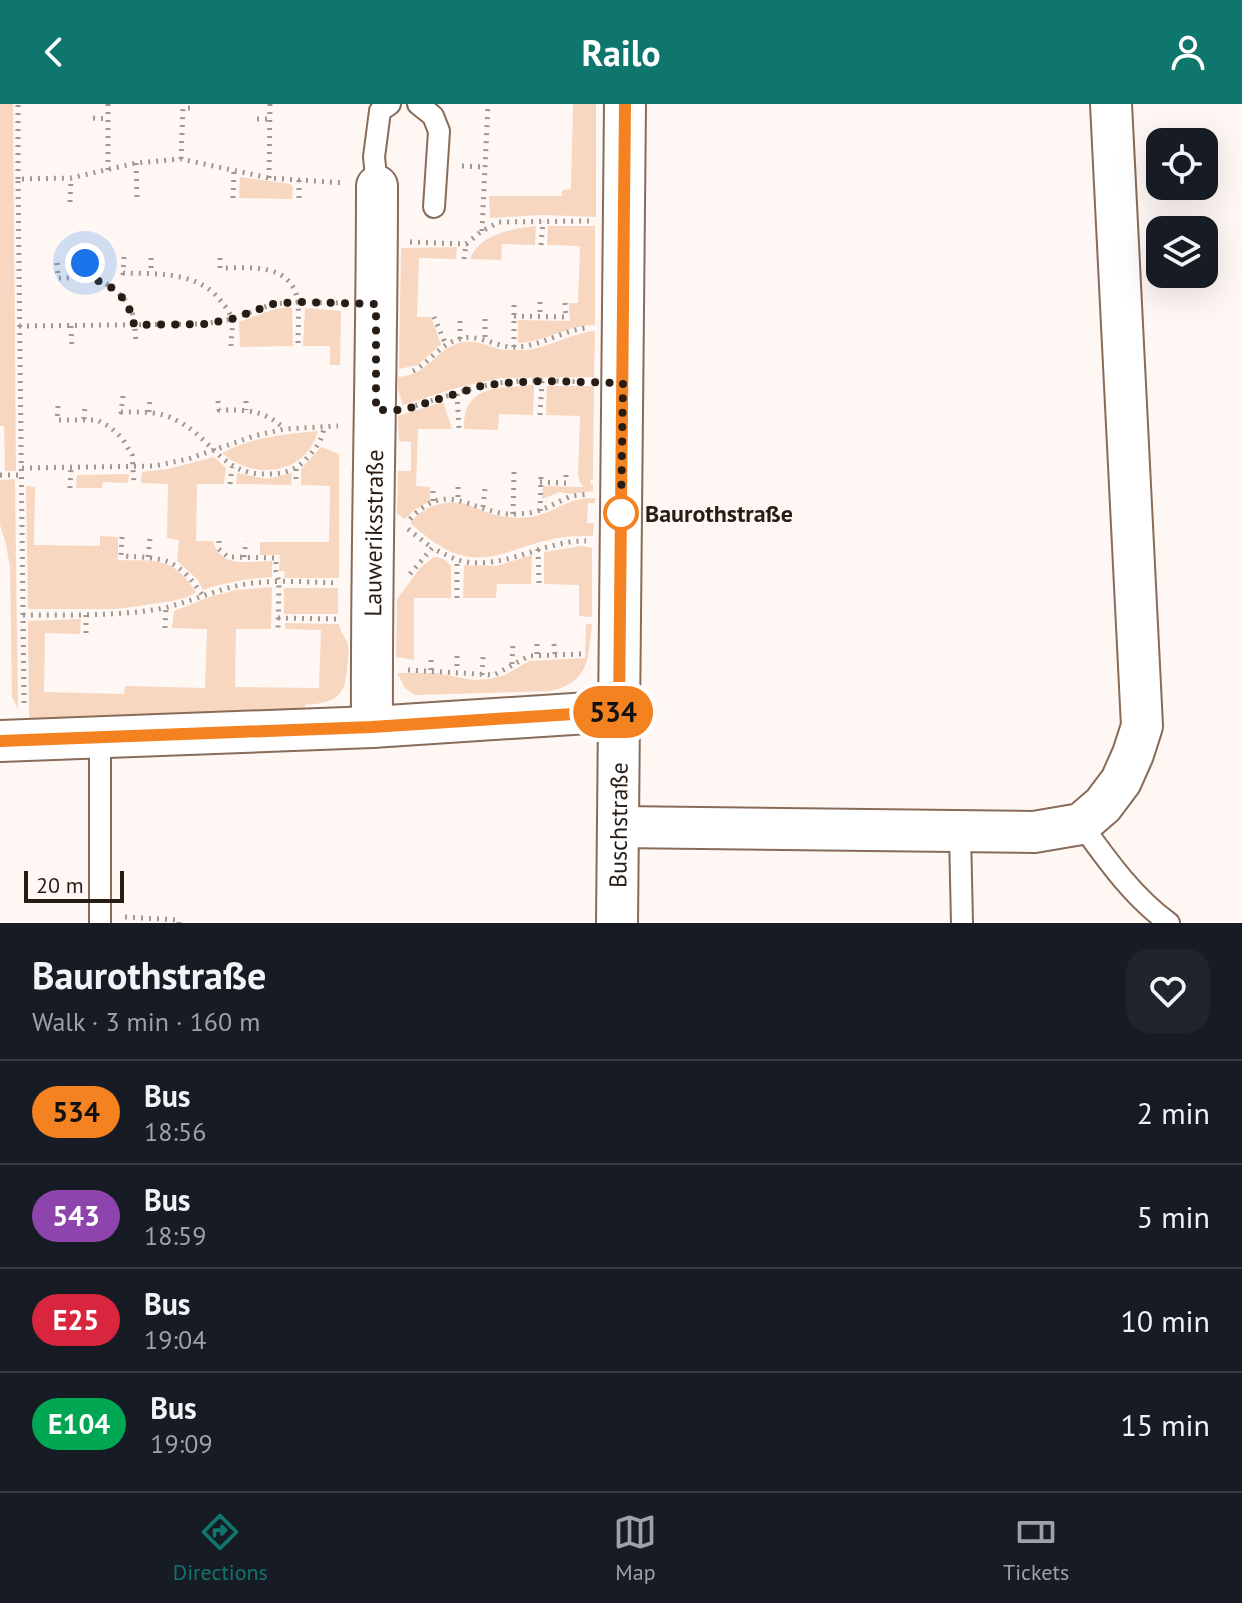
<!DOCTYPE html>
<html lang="en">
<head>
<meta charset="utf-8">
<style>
  :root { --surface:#171b24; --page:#20242c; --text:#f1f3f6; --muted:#9ea1a6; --line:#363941; --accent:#0f766e }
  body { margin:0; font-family:"PT Sans",sans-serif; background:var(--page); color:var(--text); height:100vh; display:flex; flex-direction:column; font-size:30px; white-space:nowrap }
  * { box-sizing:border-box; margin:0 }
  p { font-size:26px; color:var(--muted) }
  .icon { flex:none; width:44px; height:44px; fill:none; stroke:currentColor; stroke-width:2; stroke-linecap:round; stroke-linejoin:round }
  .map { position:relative; height:819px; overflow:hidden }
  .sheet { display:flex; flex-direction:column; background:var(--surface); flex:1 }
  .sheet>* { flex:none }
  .badge { padding:0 16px; border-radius:26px; font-size:28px; line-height:52px }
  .tools { position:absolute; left:1146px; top:24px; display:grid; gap:16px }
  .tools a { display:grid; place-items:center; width:72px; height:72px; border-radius:16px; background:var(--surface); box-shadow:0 8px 32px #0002; font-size:40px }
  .scale { position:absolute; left:24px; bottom:20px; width:100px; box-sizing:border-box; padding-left:8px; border:4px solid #281d15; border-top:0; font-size:22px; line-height:28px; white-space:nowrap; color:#281d15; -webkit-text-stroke:6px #fef7f3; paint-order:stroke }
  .you { position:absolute; width:40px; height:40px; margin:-20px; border:6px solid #fff; border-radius:50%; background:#1a73e8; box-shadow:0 0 0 12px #1a73e833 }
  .map>.badge { position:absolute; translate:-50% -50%; box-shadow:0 0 0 4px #fff }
  .round { display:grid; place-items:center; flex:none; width:84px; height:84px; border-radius:24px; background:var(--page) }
  .head { display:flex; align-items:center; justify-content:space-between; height:136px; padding:0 32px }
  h1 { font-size:38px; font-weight:800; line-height:60px }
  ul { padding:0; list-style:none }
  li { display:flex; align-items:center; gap:24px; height:104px; padding:0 32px; border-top:2px solid var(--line) }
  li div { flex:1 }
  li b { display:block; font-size:30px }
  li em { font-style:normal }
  li .badge { min-width:88px; font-weight:700; text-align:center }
  header { display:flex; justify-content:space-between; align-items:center; height:104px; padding:0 32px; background:var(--accent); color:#fff; font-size:36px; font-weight:800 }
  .tab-bar { display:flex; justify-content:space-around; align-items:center; height:112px; border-top:2px solid var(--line); background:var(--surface); font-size:22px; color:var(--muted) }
  .tab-bar a { display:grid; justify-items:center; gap:4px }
  .tab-bar .selected { color:var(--accent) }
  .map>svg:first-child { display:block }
  .green { fill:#f8d7c1 }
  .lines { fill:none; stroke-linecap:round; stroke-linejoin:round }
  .service-casing { stroke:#886c59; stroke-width:24 }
  .minor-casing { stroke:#886c59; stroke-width:44 }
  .path { stroke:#a09791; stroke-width:5; stroke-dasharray:2 6; stroke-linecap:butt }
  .service { stroke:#fff; stroke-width:20 }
  .minor { stroke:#fff; stroke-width:40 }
  .line-casing { stroke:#fff; stroke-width:18 }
  .line { stroke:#f58220; stroke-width:12 }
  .walk { stroke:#281d15; stroke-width:8; stroke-dasharray:0 14.4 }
  .stop-dot { fill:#fff; stroke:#f58220; stroke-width:4 }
  .labels { text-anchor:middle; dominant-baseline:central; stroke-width:6; stroke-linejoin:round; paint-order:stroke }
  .stop-label { font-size:24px; font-weight:bold; fill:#281d15; stroke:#fef7f3; text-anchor:start }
  .street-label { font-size:24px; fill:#281d15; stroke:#fef7f3 }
</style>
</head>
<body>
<header><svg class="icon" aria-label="back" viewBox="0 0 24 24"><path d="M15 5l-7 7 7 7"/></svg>Railo<svg class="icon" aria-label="person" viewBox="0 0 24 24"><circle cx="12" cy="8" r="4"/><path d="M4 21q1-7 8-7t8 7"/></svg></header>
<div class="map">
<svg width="1242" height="819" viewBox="0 0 1242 819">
  <rect width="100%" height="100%" fill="#fef7f3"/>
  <path class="green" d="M0,0h13l3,367h-11l-1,-45h-4z
    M573,0h23v113l-54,-2 -52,3 -1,-22h73v-6l9,-1z
    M240,73l51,7 2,3 -1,12 -53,-1z
    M536,122l-1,19 -33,-1 -1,16 -31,-1c8,-24 44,-31 66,-33z
    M548,122h47v99c-27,0 -50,17 -77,18v-23l52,1 -1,-18h9l2,-57 -33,-1z
    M457,143l-1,12 -37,-1 -2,59h14l10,27 -23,21 -19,4 2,-121z
    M287,203l5,1 1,38 -53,1 -1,-25 33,-12z
    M305,204l36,3 -1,54h-10v-19h-27z
    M595,227l-1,46 -93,1 -45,10 -53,17 -5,-15v-13c29,-1 35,-25 58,-33 18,-7 31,3 48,6 7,0 13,0 19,0 25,-1 47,-17 72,-19z
    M534,281l-1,30 -34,-1 -1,16 -34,-1c-2,-45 37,-41 70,-44z
    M547,282h47l-1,94h-2l-1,3 3,1v7l-23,3 -10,-2 -18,7 1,-13 41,1 -4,-4 -2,-9 2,-58 -34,-1z
    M443,298l9,27h-34l-2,57 14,1v14l-16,9 -9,9 -8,-5 1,-43h13v-29l-12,-1 -1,-25z
    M318,327c-12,44 -64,50 -96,22 29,-16 64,-19 96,-22z
    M321,343l18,7v124h-55l1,-7h-6l1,-16h-20v-13h69l1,-56 -29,-1v-16z
    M214,353l12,11 -2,16h-27l-1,57h17c8,28 35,20 59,20v16c-24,2 -46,5 -69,13l-6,-11 -20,-18 2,-21 -12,-2 1,-54 -27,-1 1,-11 26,-3z
    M237,369l30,6 25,-6 -1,12 -55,-1z
    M129,370l-1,9 -25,-1 -1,6h-26l1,-13z
    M15,375l3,230 -6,-12 -2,-129 -4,-24 -6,-19v-45z
    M26,382l9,1 -1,58 66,1v-10l18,1v23c38,1 55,-4 78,32l-8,5 -16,4 -55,8h-89z
    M595,394v5h-7l-1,20h7l-1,13c-14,0 -30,0 -44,4 -35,7 -60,27 -98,12 -15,-7 -28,-18 -41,-29 12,-16 34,-24 55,-19 12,3 22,10 35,12 9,2 21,2 31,1 24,-4 36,-20 64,-19z
    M581,442l11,2v69l-13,-1v-31l-35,-1v-32z
    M532,451l-1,29h-34l-1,14h-33l1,-33 32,1z
    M434,453c8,0 12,3 17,9v32h-37v62l-18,-3 1,-58 24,-32z
    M272,483l-1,42h-35l-1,58 84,1 2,-58 -36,-1v-6l54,1c1,8 5,10 8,18 3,7 1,18 0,26 -1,30 -14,35 -42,37v10l-271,7 -5,-5 -1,-96 53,-2 -1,15 -35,-1 -1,59 80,2 1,-8 80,2 2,-59 -35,-1 2,-17 38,-15 24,-6z
    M284,484h54v26h-54z
    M586,520h6c-4,35 -2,58 -42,67l-135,4 -10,-7 -8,-15h38l39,7 15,-1 16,-4 24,-14 56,-3z"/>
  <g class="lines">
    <defs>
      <path id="service" d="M418,0l15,12 6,15 -5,76
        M377,82l-3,-29 6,-46 10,-7
        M100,633v186
        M1081,720c26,36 52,73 88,99
        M960,729l2,90"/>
      <g id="minor">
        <path id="s1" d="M372,623c-1,-180 5,-361 5,-541"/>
        <path d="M0,637l372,-14 247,-16"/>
        <path d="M618,723l416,5 47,-8 22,-19 18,-24 12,-27 9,-28 -31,-622"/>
        <path id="s2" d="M617,819l8,-819"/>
      </g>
    </defs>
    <use href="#service" class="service-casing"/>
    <use href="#minor" class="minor-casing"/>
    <path class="path" d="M108,0v67
      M93,14l15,1
      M257,15h13
      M181,55l2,-51h11
      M136,59l1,34
      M462,62l23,1
      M269,74l1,-74
      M18,75v-75h5
      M299,76v20
      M233,94l1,-28
      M70,98l1,-24
      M482,127l6,-127
      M410,138l56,2 16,-13 17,-9 90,-1
      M541,141l2,-24
      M124,153l-1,16c35,1 78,-2 100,31 4,4 8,11 9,17 1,8 -1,17 -1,25
      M151,154v16
      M220,154v10c29,0 72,-6 78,34 1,14 0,30 0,44
      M464,155l2,-15
      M57,159l1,15c12,0 26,-1 39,2 15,4 31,20 36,35 2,8 2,18 3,26
      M85,174v-15
      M540,198v15
      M514,212l52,1 -1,-14
      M434,213l12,28
      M485,215v21
      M19,222l185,-2 28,-5 41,-15 25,-2 45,1
      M71,222l1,23
      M460,235v-21
      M514,243v-46
      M413,267c16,-8 27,-27 46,-32 19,-6 36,8 55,8 27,0 48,-17 73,-19
      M457,290l2,35
      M123,292l-2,16c19,0 38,-1 55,8 37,18 45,56 93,54 12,0 25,-3 34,-12 10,-10 20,-21 21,-36
      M218,297l1,9c25,0 45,-1 64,18
      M246,297v9
      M58,302l-1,14h40l13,7 12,11 10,17 2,28
      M408,304c30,-9 60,-20 91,-25 29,-4 59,-2 88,-1
      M149,308l1,-16
      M540,311l2,-34
      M84,315l1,-13
      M22,364l132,-2 34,-7 66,-23 30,-7 54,-3
      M296,365v16
      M0,371h22
      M540,378l26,1v-10
      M230,380l2,-17
      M458,383v13
      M70,384l1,-20
      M433,397v-14
      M483,403l2,-19
      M540,407l1,-38
      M513,410l1,-42
      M410,415c32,-34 50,-16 86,-7 10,3 22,2 32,1 15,-2 27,-10 41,-16 6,-2 13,-2 19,-3
      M408,425l24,19
      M122,433l-1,19c44,2 56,1 82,40
      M219,437v8l9,8 48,1v13l3,11 -1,48
      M538,445l1,35
      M148,453l2,-19
      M244,453l2,-16
      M410,470l22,-26c8,4 16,8 23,11 44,15 87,-19 131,-18
      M457,494v-38
      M23,511c40,0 82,1 122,-4 33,-3 62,-19 95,-26 31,-6 66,-3 98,-2
      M86,511v19
      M278,514l60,1
      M165,524l1,-20
      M537,540v11
      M554,540l1,10
      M457,552v16
      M512,560l1,-20
      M408,566l86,5 35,-19 52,-2v-4
      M431,566v-13
      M482,571l1,-18
      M24,599l-6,-524 53,-1 65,-15 45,-4 88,19 75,5
      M125,813l54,3v3"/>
    <use href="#service" class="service"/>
    <use href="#minor" class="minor"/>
  </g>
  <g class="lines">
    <defs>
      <path id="line" d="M0,637l372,-14 247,-16 6,-607"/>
    </defs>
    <use href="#line" class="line-casing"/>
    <use href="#line" class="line"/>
    <path class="walk" d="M85,159v15c26,3 45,21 49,47l70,-1 28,-5 41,-15 25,-2 78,2v106h27l78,-24 22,-3 39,-2 81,2 -2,130"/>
  </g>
  <circle class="stop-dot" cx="621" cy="409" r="16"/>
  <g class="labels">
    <g class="stop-label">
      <text x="645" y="409">Baurothstraße</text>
    </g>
    <g class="street-label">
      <text stroke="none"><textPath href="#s1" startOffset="194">Lauweriksstraße</textPath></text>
      <text stroke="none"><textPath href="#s2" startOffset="98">Buschstraße</textPath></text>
    </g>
  </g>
</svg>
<div class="tools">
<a><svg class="icon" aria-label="locate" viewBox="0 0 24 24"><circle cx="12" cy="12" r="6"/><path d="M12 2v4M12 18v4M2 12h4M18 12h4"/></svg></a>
<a><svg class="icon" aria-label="layers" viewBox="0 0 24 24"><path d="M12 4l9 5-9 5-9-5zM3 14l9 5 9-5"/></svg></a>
</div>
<div class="scale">20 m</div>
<div class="you" style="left:85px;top:159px"></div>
<b class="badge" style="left:613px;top:608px;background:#f58220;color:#111">534</b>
</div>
<section class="sheet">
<div class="head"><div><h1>Baurothstraße</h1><p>Walk · 3 min · 160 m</p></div><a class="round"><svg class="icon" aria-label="heart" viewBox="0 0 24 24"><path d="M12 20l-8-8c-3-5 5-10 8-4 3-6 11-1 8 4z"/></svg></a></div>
<ul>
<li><span class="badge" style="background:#f58220;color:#111">534</span><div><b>Bus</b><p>18:56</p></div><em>2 min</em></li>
<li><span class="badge" style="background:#8e44ad;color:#fff">543</span><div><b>Bus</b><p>18:59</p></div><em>5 min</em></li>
<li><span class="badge" style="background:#d7263d;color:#fff">E25</span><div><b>Bus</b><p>19:04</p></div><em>10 min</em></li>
<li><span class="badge" style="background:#00a651;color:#fff">E104</span><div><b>Bus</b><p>19:09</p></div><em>15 min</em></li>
</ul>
</section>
<nav class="tab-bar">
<a class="selected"><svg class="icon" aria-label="directions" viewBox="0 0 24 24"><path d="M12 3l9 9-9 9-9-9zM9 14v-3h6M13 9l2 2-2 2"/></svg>Directions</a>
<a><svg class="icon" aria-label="map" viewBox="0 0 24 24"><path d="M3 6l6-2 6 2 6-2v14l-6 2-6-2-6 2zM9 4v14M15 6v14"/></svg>Map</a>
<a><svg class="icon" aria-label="tickets" viewBox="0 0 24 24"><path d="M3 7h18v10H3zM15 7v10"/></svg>Tickets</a>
</nav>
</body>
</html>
